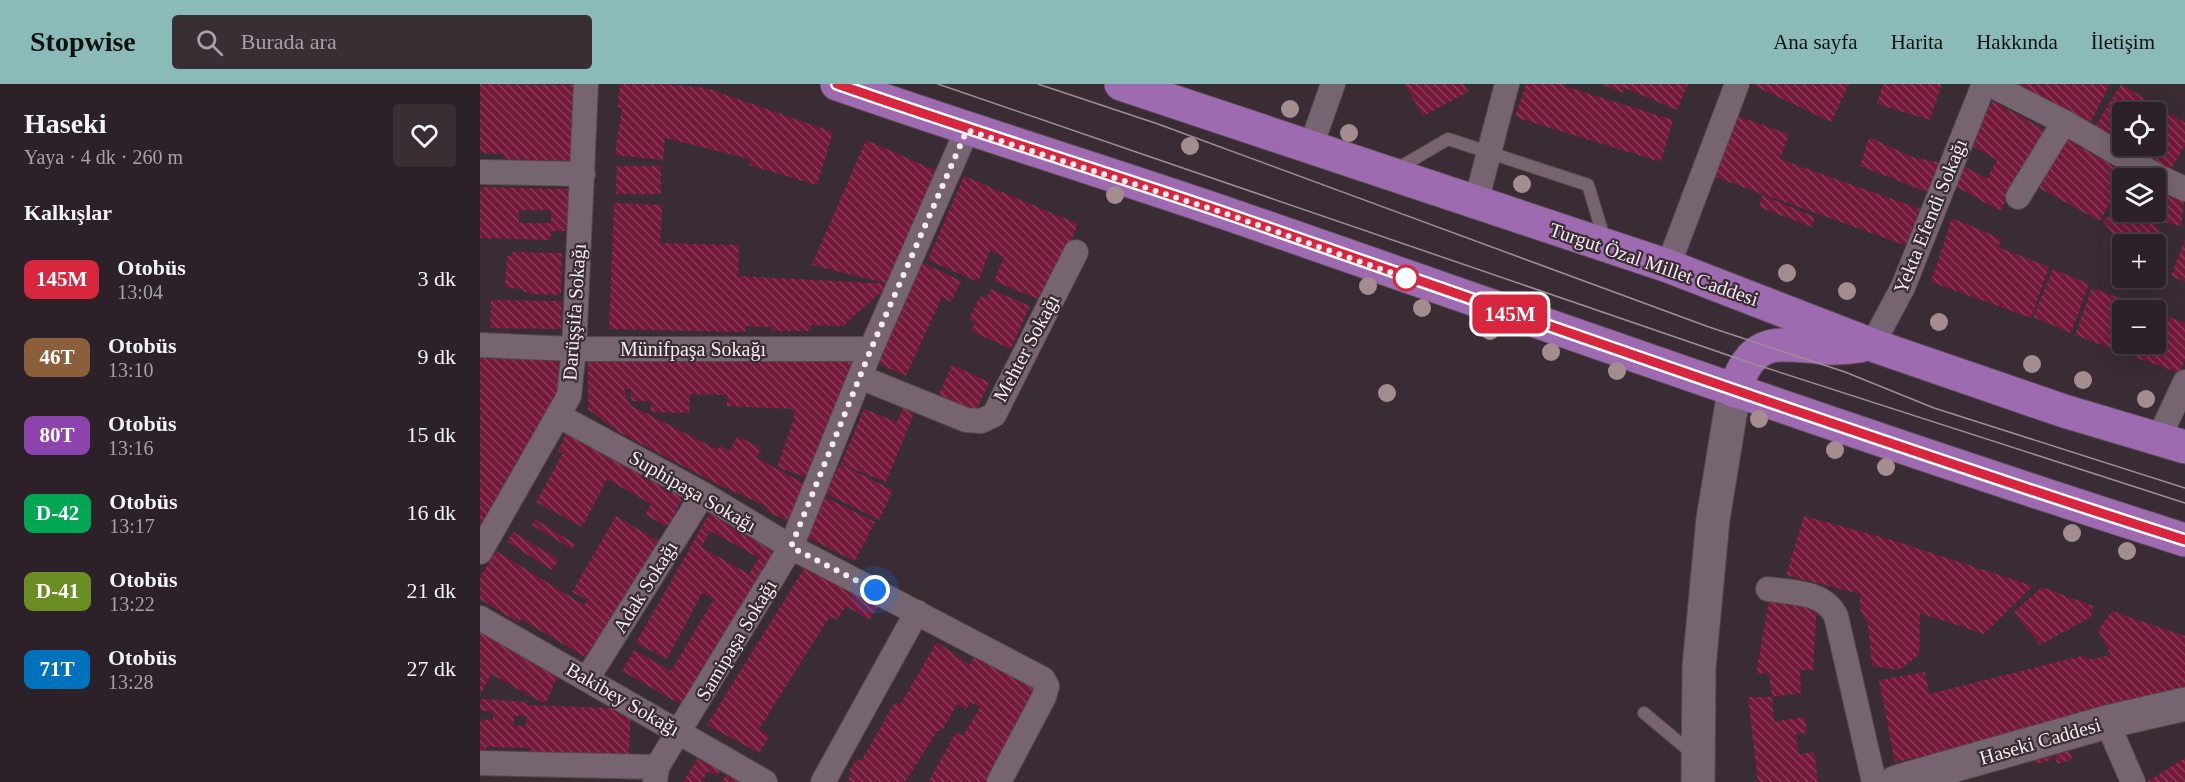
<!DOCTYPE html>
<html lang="tr">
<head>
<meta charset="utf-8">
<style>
  :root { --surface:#2c2128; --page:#382e34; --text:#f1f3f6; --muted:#a6a3a8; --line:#483e45; --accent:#8bbbb9 }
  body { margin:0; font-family:Georgia,serif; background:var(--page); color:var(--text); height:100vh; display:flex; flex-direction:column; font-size:22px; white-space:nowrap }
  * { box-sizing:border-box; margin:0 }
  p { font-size:20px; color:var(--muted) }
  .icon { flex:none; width:33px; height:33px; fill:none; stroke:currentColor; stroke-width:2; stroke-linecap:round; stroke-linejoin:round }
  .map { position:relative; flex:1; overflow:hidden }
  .details { display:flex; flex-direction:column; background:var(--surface); width:480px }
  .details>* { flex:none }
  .badge { padding:0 12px; border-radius:9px; font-size:21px; line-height:39px }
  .tools { position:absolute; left:1632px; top:18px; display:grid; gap:12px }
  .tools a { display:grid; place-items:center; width:54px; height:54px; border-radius:6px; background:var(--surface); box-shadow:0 3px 15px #0003,0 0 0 2px var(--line); font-size:30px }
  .you { position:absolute; width:30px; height:30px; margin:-15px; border:4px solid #fff; border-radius:50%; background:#1a73e8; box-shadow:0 0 0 9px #1a73e833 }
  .map>.badge { position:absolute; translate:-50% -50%; box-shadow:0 0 0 3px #fff }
  h2 { padding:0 24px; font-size:22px; line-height:54px }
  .round { display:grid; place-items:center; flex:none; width:63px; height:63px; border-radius:6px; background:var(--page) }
  .headline { display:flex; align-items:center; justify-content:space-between; height:102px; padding:0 24px }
  h1 { font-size:28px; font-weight:700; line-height:45px }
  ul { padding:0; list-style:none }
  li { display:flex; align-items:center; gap:18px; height:78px; padding:0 24px }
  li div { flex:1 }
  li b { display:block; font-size:22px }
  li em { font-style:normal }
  li .badge { min-width:66px; font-weight:700; text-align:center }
  header { display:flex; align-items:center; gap:36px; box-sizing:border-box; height:84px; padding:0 30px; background:var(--accent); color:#111 }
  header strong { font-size:28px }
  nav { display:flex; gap:33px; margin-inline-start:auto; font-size:21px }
  .search { width:420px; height:54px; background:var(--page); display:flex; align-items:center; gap:15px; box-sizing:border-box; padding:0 21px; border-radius:6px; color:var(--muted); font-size:22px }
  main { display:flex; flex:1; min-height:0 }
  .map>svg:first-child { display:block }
  .building { fill:url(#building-back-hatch); fill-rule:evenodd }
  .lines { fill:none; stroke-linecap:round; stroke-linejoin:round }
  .lane-casing { stroke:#544850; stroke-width:14 }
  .street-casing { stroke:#544850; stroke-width:26 }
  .secondary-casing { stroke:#544850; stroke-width:35 }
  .primary-casing { stroke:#544850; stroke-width:35 }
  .lane { stroke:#766570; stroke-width:12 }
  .street { stroke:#766570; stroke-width:24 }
  .secondary { stroke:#766570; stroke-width:33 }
  .primary { stroke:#9e6ab0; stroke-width:33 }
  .tram { stroke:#9c9098; stroke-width:1.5 }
  .tree { fill:#a38d8f }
  .line-casing { stroke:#fff; stroke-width:14 }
  .line { stroke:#d7263d; stroke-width:9 }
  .walk { stroke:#f5ebf1; stroke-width:6; stroke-dasharray:0 10.8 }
  .stop-dot { fill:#fff; stroke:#d7263d; stroke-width:3 }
  .labels { text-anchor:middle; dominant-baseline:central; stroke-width:4.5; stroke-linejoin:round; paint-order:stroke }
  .street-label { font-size:20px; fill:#f5ebf1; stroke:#3a2c35 }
</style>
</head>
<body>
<header>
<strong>Stopwise</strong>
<div class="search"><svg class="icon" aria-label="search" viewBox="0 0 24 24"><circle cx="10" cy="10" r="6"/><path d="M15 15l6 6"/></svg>Burada ara</div>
<nav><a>Ana sayfa</a><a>Harita</a><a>Hakkında</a><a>İletişim</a></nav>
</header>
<main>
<section class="details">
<div class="headline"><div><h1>Haseki</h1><p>Yaya · 4 dk · 260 m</p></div><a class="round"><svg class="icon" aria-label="heart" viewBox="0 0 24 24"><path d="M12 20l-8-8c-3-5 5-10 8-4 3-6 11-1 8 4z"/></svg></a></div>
<h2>Kalkışlar</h2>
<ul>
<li><span class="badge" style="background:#d7263d;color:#fff">145M</span><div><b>Otobüs</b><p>13:04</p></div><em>3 dk</em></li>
<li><span class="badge" style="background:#8b5e3c;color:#fff">46T</span><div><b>Otobüs</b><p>13:10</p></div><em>9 dk</em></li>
<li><span class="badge" style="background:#8e44ad;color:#fff">80T</span><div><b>Otobüs</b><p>13:16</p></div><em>15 dk</em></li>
<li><span class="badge" style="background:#00a651;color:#fff">D-42</span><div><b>Otobüs</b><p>13:17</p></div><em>16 dk</em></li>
<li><span class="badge" style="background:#6b8e23;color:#fff">D-41</span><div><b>Otobüs</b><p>13:22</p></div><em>21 dk</em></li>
<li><span class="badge" style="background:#0072bc;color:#fff">71T</span><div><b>Otobüs</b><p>13:28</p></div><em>27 dk</em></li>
</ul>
</section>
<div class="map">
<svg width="1705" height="698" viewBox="0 0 1705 698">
  <defs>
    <pattern id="building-back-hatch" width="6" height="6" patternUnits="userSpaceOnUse" patternTransform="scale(1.5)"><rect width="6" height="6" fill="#75193b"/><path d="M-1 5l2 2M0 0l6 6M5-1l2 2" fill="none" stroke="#893b58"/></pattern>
  </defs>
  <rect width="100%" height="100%" fill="#3a2c35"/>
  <path class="building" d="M0,0l98,1 -3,76 -71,-2v-5l-24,-1z
    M140,0h45l41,4 127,44 -16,53 -68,-20 1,-6 -85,-21 -2,22 -48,-5 7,-47 -4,-1z
    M925,0h59l4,8 -45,24z
    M1046,0h39l-1,2 109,34 -12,42 -146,-45z
    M1121,0h87l-11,26 -52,-22 -2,5z
    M1271,0h98l-18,38z
    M1403,0h59l-12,36 -53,-16z
    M1528,0h102l-21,41z
    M1641,0l64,39v22l-18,31 -75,-45zM1642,28h34v34h-34z
    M1513,17l59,33 -31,40 -21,37 -47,-26 11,-19 23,13 10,-19 -29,-16z
    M1257,32l52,18 -9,25 143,51 -13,37 -195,-70z
    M1579,51l68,38 -27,48 -68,-37z
    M1389,53l43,20 29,6 -11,30 -70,-27z
    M386,56l71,31 -47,113 -78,-19z
    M137,82h44v28h-45z
    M484,92l114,48 -33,78 -51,-21 10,-24 -14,-7 -12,32 -50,-22z
    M1683,102l22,6 -4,34 -24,-5z
    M0,103l89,2 -2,42h-16l-1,9 -70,-2zM39,126h32v13h-32z
    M1282,111l53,22 -3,10 -53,-20z
    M134,119l48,2 -2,38 79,2 -1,31 152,8 -47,42 -32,-1 -1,6h-38v-4l-27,-1v6l-136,-3z
    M1642,121v7h23l20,26 -8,6h-36l-18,-23z
    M1472,134l50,21 -4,8 51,20 -18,51 -100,-36z
    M1705,156v42l-14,-6z
    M32,168l50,1 -1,42 -30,-1 -12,-5 -14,-2 2,-31h5z
    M437,176l44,21 -10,21 -9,-5 -36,79 -35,-16z
    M1573,185l36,15 -18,49 -38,-16z
    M1612,204l60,22h-30v34h34v-32l29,11v37l-6,13 -104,-38z
    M510,205l40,17 -19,43 -40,-18 4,-9 -6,-3 11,-23 6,3z
    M11,216l71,1 -1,28 -71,-1z
    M0,274l79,1 -1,36 -38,60 -40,78v-118l3,-4h-3z
    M108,274l140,1 127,3 -42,118 -36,-13 17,-48 -1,-10 -66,-3v-11l-37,-1 -1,19 -39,-1 1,-11h-20v-12h-7l6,16 88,45 2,-5 10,6 7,-15 24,12 -4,10 52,28 -17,37 -26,-12 2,-4 -53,-24 -98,-52 -29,-22z
    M472,281l37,17 -13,30 -38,-16z
    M424,322l11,5 -29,71 -45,-18 23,-55 33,13z
    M89,344l118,61 -19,38 -23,-12 6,-11 -44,-25 -25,48 -46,-25 27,-49 -5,-2z
    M360,380l53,26 -14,30 -54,-27z
    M345,413l50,25 -20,39 -49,-24z
    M232,425l68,38 -93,161 -65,-37 12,-21 37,21 43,-72 -12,-6 -35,66 -31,-16zM230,447l49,27 -10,16 -48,-27z
    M136,432l44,26 -45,75 -30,40 -64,-38 -2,4 -39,-24v-22l16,-26 88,54 3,-5 -15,-8z
    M1324,432l88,24 141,46 -49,48 -64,-21 -1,42 -20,15 -27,-4 -4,-42 -8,-14v-16l-74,-19z
    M55,435l40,25 -3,5 -40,-24z
    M33,448l46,28 -7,10 -45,-28z
    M328,478l71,43 -10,15 -23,-14 -9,14 -7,-4 -71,113 11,7 -11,17 -52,-28z
    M1562,503l51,19 -2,11 -51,28 -26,-33z
    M1290,511l47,8 -4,67h-13l1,23 -29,4 -3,-24 -13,1z
    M1632,527l73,25v55l-244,62 -46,9 -16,-82 46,-8 4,22 156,-39 2,5 24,-5 -13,-25z
    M0,545l80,42 -15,33 -54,-30 -11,21z
    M457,558l33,23 7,-15 66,36 -54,96h-61l28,-50 7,4 17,-29 -10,-5 -4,8 -9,-6 -16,28 -3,-2 -33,52h-59l6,-9 -3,-2 8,-12 4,2 34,-59 5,3z
    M1268,613h24l2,25 31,-5 2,16 -11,1 2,20 16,-2 4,30h-60z
    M0,615l46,3 1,3 104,4 -2,46 -100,-1v-6l-43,-1v4h-6v-31l13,-1v-8h-13zM34,632h13l-1,10h-12z
    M1588,659l4,17 -15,4 -4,-17z
    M1569,665l3,11 -17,4 -3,-12z
    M220,670l22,14 -5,8 -9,-5 -7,11h-18z
    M1705,674v24h-39z
    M248,687l23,11h-29z"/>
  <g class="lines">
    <defs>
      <path id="lane" d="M915,86l53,-31 140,46 17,56
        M1164,629l49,41"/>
      <path id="street" d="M1509,0l75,38 95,55 26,12
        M830,65l23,-65
        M0,88l103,2
        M1538,113l46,-75
        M996,118l31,-118
        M1188,182l69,-182
        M0,261l94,4h297
        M1392,261l31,-58 81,-203
        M380,293l106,43 15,1 13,-6 82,-163
        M79,332l144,78 88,53 252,132 4,7 -3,11 -45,85
        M1678,356l27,-58
        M0,468l89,-156 5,-47 12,-265
        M1288,505c26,4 55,2 68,27l38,166
        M0,534l285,164
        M107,595l116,-185
        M1627,638l26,60
        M0,679l177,4
        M175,698l2,-15 134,-220 80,-198 96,-219
        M343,698l94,-170"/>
      <path id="secondary" d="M1218,698l1,-115 14,-148 21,-128
        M1416,698l211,-60 78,-18"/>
      <path id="primary" d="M357,0c131,46 263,86 394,131 317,110 634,223 954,325
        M641,0l547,182 204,79 192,66 121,36
        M1254,307c20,-58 44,-46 93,-43 11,1 22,-1 33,-2"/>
    </defs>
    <use href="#lane" class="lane-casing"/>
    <use href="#street" class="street-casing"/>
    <use href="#secondary" class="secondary-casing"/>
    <use href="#primary" class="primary-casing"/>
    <use href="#lane" class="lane"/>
    <use href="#street" class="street"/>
    <use href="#secondary" class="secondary"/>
    <use href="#primary" class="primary"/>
    <path class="tram" d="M458,0l810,278 437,141
      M558,0l120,40 551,203 136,45 89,36 251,80"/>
  </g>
  <g class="tree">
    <circle cx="810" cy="25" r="9"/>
    <circle cx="869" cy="49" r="9"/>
    <circle cx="710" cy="62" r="9"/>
    <circle cx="1042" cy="100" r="9"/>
    <circle cx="635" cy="111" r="9"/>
    <circle cx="1307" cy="189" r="9"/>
    <circle cx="888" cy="202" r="9"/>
    <circle cx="1367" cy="207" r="9"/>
    <circle cx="942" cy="224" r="9"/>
    <circle cx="1459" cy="238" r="9"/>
    <circle cx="1010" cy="247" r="9"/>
    <circle cx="1071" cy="268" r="9"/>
    <circle cx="1552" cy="280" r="9"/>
    <circle cx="1137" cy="287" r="9"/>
    <circle cx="1603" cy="296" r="9"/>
    <circle cx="907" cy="309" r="9"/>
    <circle cx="1666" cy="315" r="9"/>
    <circle cx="1279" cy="335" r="9"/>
    <circle cx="1355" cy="366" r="9"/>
    <circle cx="1406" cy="383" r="9"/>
    <circle cx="1592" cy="449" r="9"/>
    <circle cx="1647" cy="467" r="9"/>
  </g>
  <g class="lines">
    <defs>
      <path id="line" d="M357,0c131,46 263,86 394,131 317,110 634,223 954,325"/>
    </defs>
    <use href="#line" class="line-casing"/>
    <use href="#line" class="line"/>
    <path class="walk" d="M395,506l-84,-43 80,-198 96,-219 260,84 179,64"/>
  </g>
  <circle class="stop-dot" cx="926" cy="194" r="12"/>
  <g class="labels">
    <g class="street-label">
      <text transform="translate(1450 132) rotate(-68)">Yekta Efendi Sokağı</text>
      <text transform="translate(1174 180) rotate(19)">Turgut Özal Millet Caddesi</text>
      <text transform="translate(94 228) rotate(-86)">Darüşşifa Sokağı</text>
      <text transform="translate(546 264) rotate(-62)">Mehter Sokağı</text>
      <text x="213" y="265">Münifpaşa Sokağı</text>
      <text transform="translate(213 407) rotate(30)">Suphipaşa Sokağı</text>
      <text transform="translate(165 503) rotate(-58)">Adak Sokağı</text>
      <text transform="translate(256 556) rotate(-59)">Samipaşa Sokağı</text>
      <text transform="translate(143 615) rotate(30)">Bakibey Sokağı</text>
      <text transform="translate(1560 657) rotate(-16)">Haseki Caddesi</text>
    </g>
  </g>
</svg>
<div class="tools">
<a><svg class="icon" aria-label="locate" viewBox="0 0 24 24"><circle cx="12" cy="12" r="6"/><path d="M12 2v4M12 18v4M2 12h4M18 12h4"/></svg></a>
<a><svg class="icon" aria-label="layers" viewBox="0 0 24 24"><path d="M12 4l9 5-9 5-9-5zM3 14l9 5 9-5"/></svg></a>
<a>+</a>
<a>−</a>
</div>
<div class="you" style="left:395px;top:506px"></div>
<b class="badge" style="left:1030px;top:230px;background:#d7263d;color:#fff">145M</b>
</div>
</main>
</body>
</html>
